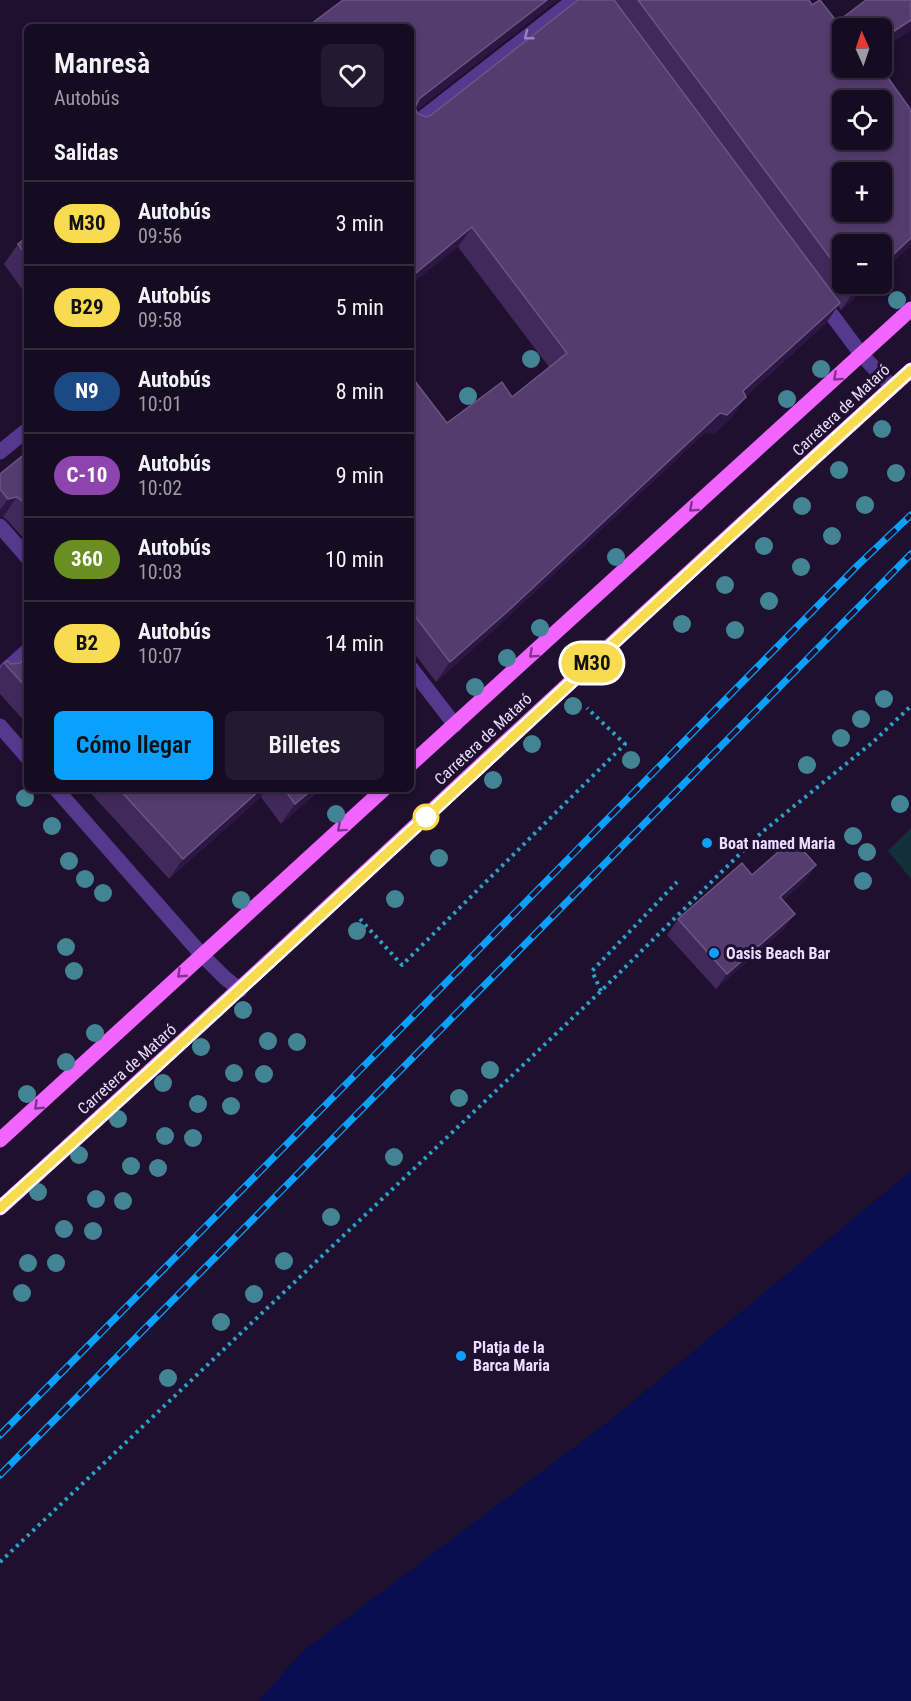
<!DOCTYPE html>
<html lang="es">
<head>
<meta charset="utf-8">
<style>
  :root { --surface:#160c22; --page:#231a2f; --text:#f1f3f6; --muted:#9e9ba5; --line:#352c40; --accent:#09a0ff }
  body { margin:0; font-family:"Roboto Condensed",sans-serif; background:var(--page); color:var(--text); height:100vh; display:flex; flex-direction:column; font-size:22px; white-space:nowrap }
  * { box-sizing:border-box; margin:0 }
  p { font-size:20px; color:var(--muted) }
  .icon { flex:none; width:33px; height:33px; fill:none; stroke:currentColor; stroke-width:2; stroke-linecap:round; stroke-linejoin:round }
  .map { position:relative; flex:1; overflow:hidden }
  .drawer { position:absolute; left:24px; top:24px; width:390px; height:768px; display:flex; flex-direction:column; background:var(--surface); border-radius:9px; box-shadow:0 3px 9px #0003,0 0 0 2px var(--line) }
  .drawer>* { flex:none }
  .badge { padding:0 12px; border-radius:20px; font-size:21px; line-height:39px }
  .needle { width:39px; rotate:357deg }
  .buttons { position:absolute; left:832px; top:18px; display:grid; gap:12px }
  .buttons a { display:grid; place-items:center; width:60px; height:60px; border-radius:9px; background:var(--surface); box-shadow:0 3px 9px #0003,0 0 0 2px var(--line); font-size:30px }
  .map>.badge { position:absolute; translate:-50% -50%; box-shadow:0 0 0 3px #fff }
  h2 { padding:0 30px; font-size:22px; line-height:54px }
  .round { display:grid; place-items:center; flex:none; width:63px; height:63px; border-radius:9px; background:var(--page) }
  .summary { display:flex; align-items:center; justify-content:space-between; height:102px; padding:0 30px }
  h1 { font-size:28px; font-weight:600; line-height:45px }
  .action { display:flex; gap:12px; margin-top:auto; padding:12px 30px }
  .action a { flex:1; height:69px; border-radius:9px; background:var(--accent); color:#111; font-size:24px; font-weight:600; line-height:69px; text-align:center }
  .action a+a { background:var(--page); color:var(--text) }
  ul { padding:0; list-style:none }
  li { display:flex; align-items:center; gap:18px; height:84px; padding:0 30px; border-top:2px solid var(--line) }
  li div { flex:1 }
  li b { display:block; font-size:22px }
  li em { font-style:normal }
  li .badge { min-width:66px; font-weight:700; text-align:center }
  .map>svg:first-child { display:block }
  .green { fill:#132f38 }
  .water { fill:#080e4f }
  .lines { fill:none; stroke-linecap:round; stroke-linejoin:round }
  .path { stroke:#2aa3c6; stroke-width:4; stroke-dasharray:3 4.5; stroke-linecap:butt }
  .pedestrian { stroke:#55398f; stroke-width:15 }
  .minor { stroke:#55398f; stroke-width:15 }
  .primary { stroke:#f164ff; stroke-width:15 }
  .rail-casing { stroke:#09a0ff; stroke-width:7 }
  .rail { stroke:#1e102e; stroke-width:4.5; stroke-dasharray:14; stroke-linecap:butt }
  .tree { fill:#438494 }
  .wall { fill:#42295c }
  .shaded-wall { fill:#2c1742 }
  .building { fill:#543c6e; stroke:#6c5584; stroke-width:1.5; fill-rule:evenodd }
  .oneway { stroke:#9883c1 }
  .oneway2 { stroke:#7d368c }
  .line-casing { stroke:#fff; stroke-width:14 }
  .line { stroke:#f9db4f; stroke-width:9 }
  .stop-dot { fill:#fff; stroke:#f9db4f; stroke-width:3 }
  .poi-dot { fill:#09a0ff; stroke:#1e102e; stroke-width:2 }
  .labels { text-anchor:middle; dominant-baseline:central; stroke-width:6; stroke-linejoin:round; paint-order:stroke }
  .street-label { font-size:16px; fill:#ebddff; stroke:#1e102e }
  .poi-label { font-size:16px; font-weight:bold; fill:#ebddff; stroke:#1e102e; text-anchor:start }
</style>
</head>
<body>
<div class="map">
<svg width="911" height="1701" viewBox="0 0 911 1701">
  <rect width="100%" height="100%" fill="#1e102e"/>
  <path class="green" d="M911,828v51l-23,-28z"/>
  <path class="water" d="M911,1171v530h-652l43,-49 311,-234z"/>
  <g class="lines">
    <path class="path" d="M360,919l42,46 223,-221 -38,-36
      M601,991l-9,-20 85,-89
      M0,1562l601,-571 160,-158 112,-91 38,-36"/>
    <path class="pedestrian" d="M0,526l27,31
      M0,675l27,-24"/>
    <path class="minor" d="M411,127l163,-127
      M820,299l41,55 31,33
      M0,452l27,-22
      M411,668l44,57
      M0,726l27,31
      M56,789l146,166 22,22 16,13"/>
    <path class="primary" d="M411,764l500,-455
      M0,1140l384,-351
      M0,1208c306,-277 605,-562 911,-838"/>
    <defs>
      <path id="rail" d="M0,1435l857,-869 54,-51
        M0,1475l911,-921"/>
    </defs>
    <use href="#rail" class="rail-casing"/>
    <use href="#rail" class="rail"/>
  </g>
  <g class="tree">
    <circle cx="897" cy="300" r="9"/>
    <circle cx="531" cy="359" r="9"/>
    <circle cx="821" cy="369" r="9"/>
    <circle cx="468" cy="396" r="9"/>
    <circle cx="787" cy="399" r="9"/>
    <circle cx="882" cy="429" r="9"/>
    <circle cx="839" cy="470" r="9"/>
    <circle cx="896" cy="473" r="9"/>
    <circle cx="865" cy="505" r="9"/>
    <circle cx="802" cy="506" r="9"/>
    <circle cx="832" cy="536" r="9"/>
    <circle cx="764" cy="546" r="9"/>
    <circle cx="616" cy="557" r="9"/>
    <circle cx="801" cy="567" r="9"/>
    <circle cx="725" cy="585" r="9"/>
    <circle cx="769" cy="601" r="9"/>
    <circle cx="682" cy="624" r="9"/>
    <circle cx="540" cy="628" r="9"/>
    <circle cx="735" cy="630" r="9"/>
    <circle cx="507" cy="658" r="9"/>
    <circle cx="612" cy="670" r="9"/>
    <circle cx="475" cy="687" r="9"/>
    <circle cx="884" cy="699" r="9"/>
    <circle cx="573" cy="706" r="9"/>
    <circle cx="861" cy="719" r="9"/>
    <circle cx="841" cy="738" r="9"/>
    <circle cx="532" cy="744" r="9"/>
    <circle cx="631" cy="760" r="9"/>
    <circle cx="807" cy="765" r="9"/>
    <circle cx="493" cy="780" r="9"/>
    <circle cx="25" cy="798" r="9"/>
    <circle cx="900" cy="804" r="9"/>
    <circle cx="336" cy="814" r="9"/>
    <circle cx="52" cy="826" r="9"/>
    <circle cx="853" cy="836" r="9"/>
    <circle cx="867" cy="852" r="9"/>
    <circle cx="439" cy="858" r="9"/>
    <circle cx="69" cy="861" r="9"/>
    <circle cx="85" cy="879" r="9"/>
    <circle cx="863" cy="881" r="9"/>
    <circle cx="103" cy="893" r="9"/>
    <circle cx="395" cy="899" r="9"/>
    <circle cx="241" cy="900" r="9"/>
    <circle cx="357" cy="931" r="9"/>
    <circle cx="66" cy="947" r="9"/>
    <circle cx="74" cy="971" r="9"/>
    <circle cx="243" cy="1010" r="9"/>
    <circle cx="95" cy="1033" r="9"/>
    <circle cx="268" cy="1041" r="9"/>
    <circle cx="297" cy="1042" r="9"/>
    <circle cx="201" cy="1047" r="9"/>
    <circle cx="66" cy="1062" r="9"/>
    <circle cx="490" cy="1070" r="9"/>
    <circle cx="234" cy="1073" r="9"/>
    <circle cx="264" cy="1074" r="9"/>
    <circle cx="163" cy="1083" r="9"/>
    <circle cx="27" cy="1094" r="9"/>
    <circle cx="459" cy="1098" r="9"/>
    <circle cx="198" cy="1104" r="9"/>
    <circle cx="231" cy="1106" r="9"/>
    <circle cx="118" cy="1119" r="9"/>
    <circle cx="165" cy="1136" r="9"/>
    <circle cx="193" cy="1138" r="9"/>
    <circle cx="79" cy="1155" r="9"/>
    <circle cx="394" cy="1157" r="9"/>
    <circle cx="131" cy="1166" r="9"/>
    <circle cx="158" cy="1168" r="9"/>
    <circle cx="38" cy="1192" r="9"/>
    <circle cx="96" cy="1199" r="9"/>
    <circle cx="123" cy="1201" r="9"/>
    <circle cx="331" cy="1217" r="9"/>
    <circle cx="64" cy="1229" r="9"/>
    <circle cx="93" cy="1231" r="9"/>
    <circle cx="284" cy="1261" r="9"/>
    <circle cx="28" cy="1263" r="9"/>
    <circle cx="56" cy="1263" r="9"/>
    <circle cx="22" cy="1293" r="9"/>
    <circle cx="254" cy="1294" r="9"/>
    <circle cx="221" cy="1322" r="9"/>
    <circle cx="168" cy="1378" r="9"/>
  </g>
  <path class="wall" d="M578,0h231l3,5 25,17 6,6 66,219 -27,25v-28h-39v40h27l-29,26 -3,-4 -12,17 -80,73 -14,21 -18,17 -8,-2 -212,198 -58,52 -25,-33v-273l36,47 65,-26 37,-30 -91,-120 -42,-137 2,4 8,3 5,-2z
    M27,237v59l-23,-32 14,-20z
    M27,452v90l-20,-22 -4,-3h-3v-43z
    M27,656v68l-27,-30v-25l4,-6 7,1 9,-1z
    M87,789h234l-40,35 -20,-27 -92,82z
    M816,865l-11,16 -22,19 1,29 -68,60 -49,-54 11,-16 74,-44z"/>
  <path class="shaded-wall" d="M547,0h11l-147,115 8,-16z
    M911,20v10l-29,20v-11z
    M472,227l-14,20 -47,38v-8z
    M911,238v9h-2l-27,25v-7z
    M862,284h8l-29,26 14,-20z
    M840,303l-14,20 -97,88 14,-20z
    M746,397l-14,20 -18,17 -8,-2 -212,198 -58,52 14,-20 270,-249z
    M17,497l-14,20h-3v-7l8,-11z
    M261,789h5l-5,8 -92,82 14,-20z
    M313,789h8l-40,35 14,-20z
    M816,865l-11,16 -36,32 11,-16z
    M795,914l-11,15 -68,60 11,-15z"/>
  <path class="building" d="M343,0h204l-128,99 -4,9 3,6 8,3 5,-2 147,-115h36l226,303 -97,88 3,6 -19,18 -7,-2 -212,198 -58,51 -39,-51v-235l36,47 55,-41 10,15 55,-44 -95,-126 -61,50v-250h-104z
    M638,0h171l3,5 8,-5 17,22 29,-22h45v20l-29,19v-11h-39v40h38l30,42v128l-29,27v-21h-39v31zM843,100h39v40h-39zM843,172h39v40h-39z
    M27,237v20l-9,-13z
    M849,284h13l-7,6z
    M27,452v54l-6,-6 -4,-3 -9,2 -8,-10v-15z
    M27,656v32l-23,-25 3,-2 4,3 9,-1z
    M119,789h142l-78,70z
    M284,789h29l-18,15z
    M793,839l23,26 -36,32 15,17 -68,60 -49,-55 64,-56 10,12z"/>
  <defs><path id="oneway-chevron" d="M-2-3.5L2.5 0L-2 3.5" fill="none" stroke-width="1.6" stroke-linecap="round" stroke-linejoin="round" transform="scale(1.5)"/></defs>
  <use class="oneway" href="#oneway-chevron" transform="translate(528 36) rotate(142)"/>
  <g class="oneway2">
    <use href="#oneway-chevron" transform="translate(837 377) rotate(138)"/>
    <use href="#oneway-chevron" transform="translate(693 508) rotate(138)"/>
    <use href="#oneway-chevron" transform="translate(533 654) rotate(138)"/>
    <use href="#oneway-chevron" transform="translate(341 828) rotate(138)"/>
    <use href="#oneway-chevron" transform="translate(181 974) rotate(137)"/>
    <use href="#oneway-chevron" transform="translate(38 1106) rotate(137)"/>
  </g>
  <g class="lines">
    <defs>
      <path id="line" d="M0,1208c307,-276 605,-561 911,-838"/>
    </defs>
    <use href="#line" class="line-casing"/>
    <use href="#line" class="line"/>
  </g>
  <circle class="stop-dot" cx="426" cy="817" r="12"/>
  <g class="poi-dot">
    <circle cx="707" cy="843" r="6"/>
    <circle cx="714" cy="953" r="6"/>
    <circle cx="461" cy="1356" r="6"/>
  </g>
  <g class="labels">
    <g class="street-label">
      <text transform="translate(841 410) rotate(-43)">Carretera de Mataró</text>
      <text transform="translate(483 739) rotate(-43)">Carretera de Mataró</text>
      <text transform="translate(127 1069) rotate(-42)">Carretera de Mataró</text>
    </g>
    <g class="poi-label">
      <text x="719" y="843">Boat named Maria</text>
      <text x="726" y="953">Oasis Beach Bar</text>
      <text x="473" y="1347">Platja de la<tspan x="473" dy="18">Barca Maria</tspan></text>
    </g>
  </g>
</svg>
<div class="buttons">
<a><svg class="needle" viewBox="-14 -14 28 28"><path d="M0-13l5 13h-10z" fill="#e53935"/><path d="M0 13l5-13h-10z" fill="#9e9ba5"/></svg></a>
<a><svg class="icon" aria-label="locate" viewBox="0 0 24 24"><circle cx="12" cy="12" r="6"/><path d="M12 2v4M12 18v4M2 12h4M18 12h4"/></svg></a>
<a>+</a>
<a>−</a>
</div>
<b class="badge" style="left:592px;top:663px;background:#f9db4f;color:#111">M30</b>
<section class="drawer">
<div class="summary"><div><h1>Manresà</h1><p>Autobús</p></div><a class="round"><svg class="icon" aria-label="heart" viewBox="0 0 24 24"><path d="M12 20l-8-8c-3-5 5-10 8-4 3-6 11-1 8 4z"/></svg></a></div>
<h2>Salidas</h2>
<ul>
<li><span class="badge" style="background:#f9db4f;color:#111">M30</span><div><b>Autobús</b><p>09:56</p></div><em>3 min</em></li>
<li><span class="badge" style="background:#f9db4f;color:#111">B29</span><div><b>Autobús</b><p>09:58</p></div><em>5 min</em></li>
<li><span class="badge" style="background:#1c4883;color:#fff">N9</span><div><b>Autobús</b><p>10:01</p></div><em>8 min</em></li>
<li><span class="badge" style="background:#8e44ad;color:#fff">C-10</span><div><b>Autobús</b><p>10:02</p></div><em>9 min</em></li>
<li><span class="badge" style="background:#6b8e23;color:#fff">360</span><div><b>Autobús</b><p>10:03</p></div><em>10 min</em></li>
<li><span class="badge" style="background:#f9db4f;color:#111">B2</span><div><b>Autobús</b><p>10:07</p></div><em>14 min</em></li>
</ul>
<div class="action"><a>Cómo llegar</a><a>Billetes</a></div>
</section>
</div>
</body>
</html>
